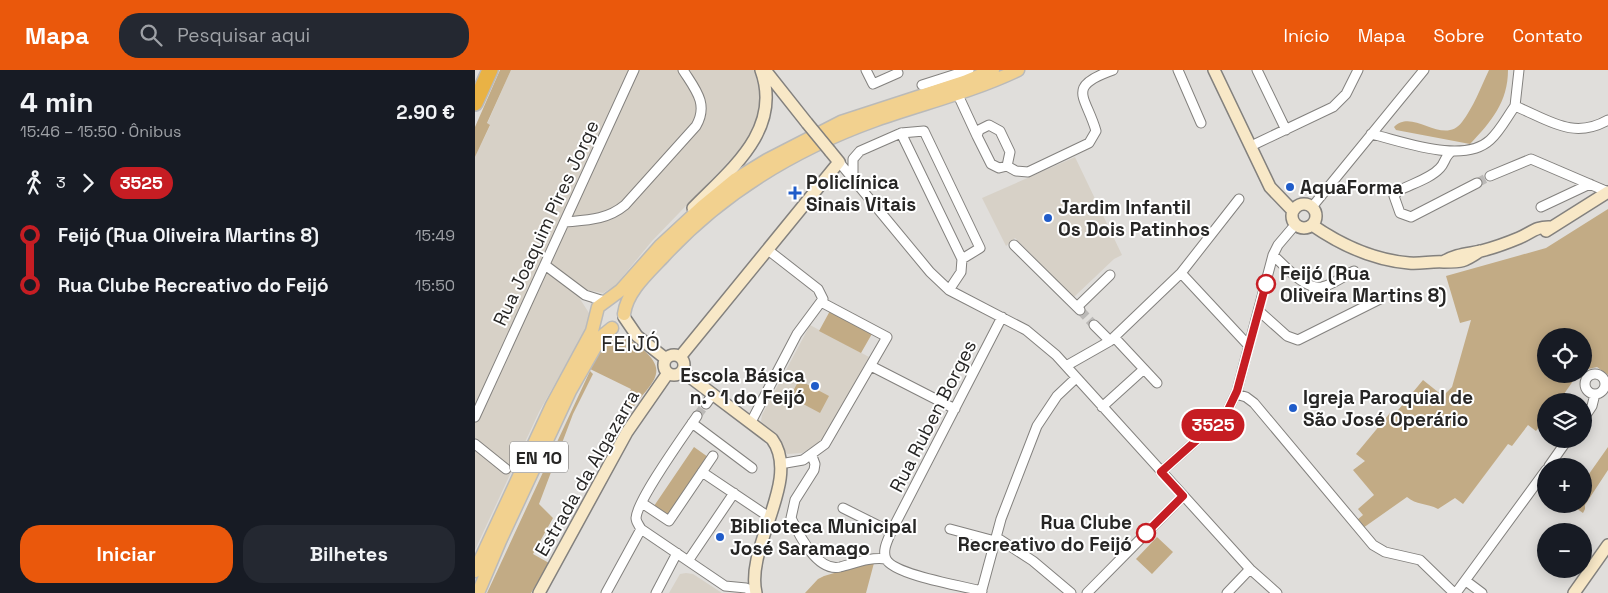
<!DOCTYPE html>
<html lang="pt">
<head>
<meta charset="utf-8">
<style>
  :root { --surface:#171b24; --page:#242831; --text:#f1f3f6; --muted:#9ea1a6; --accent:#ea580c }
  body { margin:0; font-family:"Space Grotesk",sans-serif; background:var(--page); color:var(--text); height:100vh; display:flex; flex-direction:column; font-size:19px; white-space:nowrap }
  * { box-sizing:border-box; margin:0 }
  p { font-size:16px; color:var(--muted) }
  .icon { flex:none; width:28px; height:28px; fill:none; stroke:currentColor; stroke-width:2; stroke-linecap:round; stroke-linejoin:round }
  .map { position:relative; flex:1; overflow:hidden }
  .details { display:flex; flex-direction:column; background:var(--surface); width:475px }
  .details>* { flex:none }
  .badge { padding:0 10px; border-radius:16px; font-size:18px; line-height:32px }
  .tools { position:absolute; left:1062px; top:258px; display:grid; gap:10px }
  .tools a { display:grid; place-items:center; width:55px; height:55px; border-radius:50%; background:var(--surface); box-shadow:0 2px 12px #0003; font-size:25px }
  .map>.badge { position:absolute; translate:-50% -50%; box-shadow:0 0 0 2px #fff }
  .legs { display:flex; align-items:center; gap:8px; height:55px; padding:0 20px; font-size:16px }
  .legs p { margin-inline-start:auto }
  .head { display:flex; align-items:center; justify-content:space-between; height:85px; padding:0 20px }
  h1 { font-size:28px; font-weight:700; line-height:38px }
  .primary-button { display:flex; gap:10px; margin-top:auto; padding:10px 20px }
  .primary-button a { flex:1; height:58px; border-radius:20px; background:var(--accent); color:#fff; font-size:20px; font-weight:700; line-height:58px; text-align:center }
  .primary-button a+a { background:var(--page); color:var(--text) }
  ul { padding:0 20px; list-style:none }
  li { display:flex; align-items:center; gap:18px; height:50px; font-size:19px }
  li i { display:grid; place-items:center; width:8px; height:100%; margin:0 6px; background:currentColor }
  li i::after { content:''; width:12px; height:12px; margin:-6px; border:4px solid; border-radius:50%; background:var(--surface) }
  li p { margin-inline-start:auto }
  li:first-child i { background:linear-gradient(#0000 50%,currentColor 0) }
  li:last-child i { background:linear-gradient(currentColor 50%,#0000 0) }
  header { display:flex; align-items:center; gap:30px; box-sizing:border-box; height:70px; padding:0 25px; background:var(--accent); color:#fff }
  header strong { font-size:24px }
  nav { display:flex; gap:28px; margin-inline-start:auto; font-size:18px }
  .search { width:350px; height:45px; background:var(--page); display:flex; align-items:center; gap:12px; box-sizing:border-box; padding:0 18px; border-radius:20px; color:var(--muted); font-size:19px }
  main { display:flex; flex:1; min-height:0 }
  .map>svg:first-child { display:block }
  .built { fill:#d7d1c7 }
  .green { fill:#c2ab85 }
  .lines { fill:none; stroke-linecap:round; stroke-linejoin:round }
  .street-tunnel { stroke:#bbb9b7; stroke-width:9; stroke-dasharray:9 4.5; stroke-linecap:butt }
  .street-casing { stroke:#83817e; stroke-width:11 }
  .secondary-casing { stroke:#83817e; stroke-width:14 }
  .primary-casing { stroke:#babab9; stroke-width:15 }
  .highway-casing { stroke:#babab9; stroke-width:18 }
  .street { stroke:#fff; stroke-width:9 }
  .secondary { stroke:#f8e8c7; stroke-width:11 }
  .primary { stroke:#f2d18f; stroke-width:12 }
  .highway { stroke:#e9b245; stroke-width:15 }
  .secondary-bridge-casing { stroke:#83817e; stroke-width:14; stroke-linecap:butt }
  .secondary-bridge { stroke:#f8e8c7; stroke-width:11 }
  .line-1-casing { stroke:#fff; stroke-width:11 }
  .line-1 { stroke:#c61d23; stroke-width:8 }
  .poi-dot { fill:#205cc9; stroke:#fff; stroke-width:2 }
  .stop-1-dot { fill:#fff; stroke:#c61d23; stroke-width:2.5 }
  .labels { text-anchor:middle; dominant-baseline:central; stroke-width:4; stroke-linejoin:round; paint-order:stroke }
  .shield { fill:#fff; stroke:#686766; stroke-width:1 }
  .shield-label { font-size:18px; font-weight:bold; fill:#272625 }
  .poi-label { font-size:19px; font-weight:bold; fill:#272625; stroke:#fff; text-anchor:start }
  .street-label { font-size:19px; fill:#272625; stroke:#fff }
  .stop-label { font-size:19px; font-weight:bold; fill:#272625; stroke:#fff; text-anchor:start }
  .quarter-label { font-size:21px; letter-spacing:1px; fill:#272625; stroke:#fff }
</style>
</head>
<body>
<header>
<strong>Mapa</strong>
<div class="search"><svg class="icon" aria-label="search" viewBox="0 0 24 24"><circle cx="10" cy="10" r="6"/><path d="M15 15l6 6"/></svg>Pesquisar aqui</div>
<nav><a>Início</a><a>Mapa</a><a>Sobre</a><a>Contato</a></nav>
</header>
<main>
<section class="details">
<div class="head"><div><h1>4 min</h1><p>15:46 – 15:50 · Ônibus</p></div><b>2.90 €</b></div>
<div class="legs"><svg class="icon" aria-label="walk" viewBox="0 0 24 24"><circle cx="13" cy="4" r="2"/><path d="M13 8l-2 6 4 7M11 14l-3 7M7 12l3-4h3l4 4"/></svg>3<svg class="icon" aria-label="forward" viewBox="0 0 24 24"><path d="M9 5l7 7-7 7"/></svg><b class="badge" style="background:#c61d23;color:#fff">3525</b></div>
<ul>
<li><i style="color:#c61d23"></i><b>Feijó (Rua Oliveira Martins 8)</b><p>15:49</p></li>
<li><i style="color:#c61d23"></i><b>Rua Clube Recreativo do Feijó</b><p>15:50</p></li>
</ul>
<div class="primary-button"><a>Iniciar</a><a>Bilhetes</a></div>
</section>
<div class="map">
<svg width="1133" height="523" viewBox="0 0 1133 523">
  <rect width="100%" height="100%" fill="#e0dedb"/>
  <path class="built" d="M36,0h243l7,27 -3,22 -13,25 -9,10 -84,87 -37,45 -12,7 -16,-3 -7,9 9,14 -2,14 -48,85 -64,138v-393l15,-31 -3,-2z
    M600,87l47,98 -8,4 -40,38 -59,-59 -9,8 -24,-48z
    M335,255l59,32 -46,84 -21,12 -15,1 -26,-33 1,-6z
    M211,503l7,1 29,19h-53l11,-19z"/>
  <path class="green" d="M25,0h11l-24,53 3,2 -15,32v-30z
    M1014,0h19c0,32 -17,52 -38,74l-74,-14 -2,-3c19,-20 49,20 68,-5 11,-14 19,-35 27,-52z
    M1133,139v166l-11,-8 -13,3v-34h-38v38h32l-19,27h-13v17l-10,13 -8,-6 -16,21 -4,-2 -45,60 -8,-6 -17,11c-11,-6 -22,-4 -31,-12l-44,31 -6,-8 6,-5 -5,-6 16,-14 -21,-25 12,-9 -9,-7 34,-41 4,2 29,-35 20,16 9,-9 19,-67 -11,3 -14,-47 100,-28z
    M356,239l42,23 -12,21 -42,-22z
    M148,268c8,1 12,6 19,11 30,24 6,36 -10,60l-8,-4 7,-16 -41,-20c8,-14 14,-31 33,-31z
    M115,301l3,3 -20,40 -34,90 14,14 -20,36 16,9 -18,30h-44z
    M324,310l30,16 -9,17 -30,-16z
    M219,377l14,10 -40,58 -14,-9z
    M1133,377v23l-23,35v4l-2,4 -13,-9h14v-23z
    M682,467l16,15 -21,22 -16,-15z
    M393,493h6l-8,30h-61l13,-14 6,-3z"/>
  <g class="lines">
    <path class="street-tunnel" d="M1002,113l13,-7
      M605,240l14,15
      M222,346l9,-12"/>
    <defs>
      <path id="street" d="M391,0l7,14 25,-11
        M703,0l23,53
        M782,0l29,60
        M447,15l47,-15
        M483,25l19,41
        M1040,36c34,14 58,34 93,14
        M1040,36l4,-36
        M426,63l23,-2 56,117 -18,11
        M896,64c31,7 92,31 119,6 10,-9 17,-23 25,-34
        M776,76l82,-39 13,-13 12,-24
        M976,82c-6,4 -6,11 -11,16 -10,11 -29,16 -42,23l-4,5 6,17 11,4 66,-34
        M364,92l91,110 19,18 77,40 30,25 194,214 27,24
        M532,96l3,-14 -10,-21 -11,-6 -10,5 -2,6 14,28 8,4 8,-2 9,5 12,1 61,-29 7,-12c-10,-35 -31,-44 17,-61
        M1015,106l41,-17 77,33
        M378,110v-21l7,-8 41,-18 61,126 -1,13 -12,18
        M837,137l112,-137
        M1066,137l49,-23
        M90,152c22,-2 42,-2 60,-17l71,-79c13,-22 -1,-37 -13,-56
        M539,175l66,65
        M798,185c12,11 32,35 49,32 10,-2 22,-11 32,-16
        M70,195l40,30 19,6
        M706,203l68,73
        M602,237l33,-32
        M784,241l28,25 11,4 82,-41
        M619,255l16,16
        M639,267l43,46
        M396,296l84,43
        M591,296l44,-25 71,-68 58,-74
        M1110 314a10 10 0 1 1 20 0a10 10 0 1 1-20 0Z
        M761,324l10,3 8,6 119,142 12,7 35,8 34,33
        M231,334l7,-10
        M627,337l42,-38
        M222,346c-12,18 -60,84 -61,102 0,4 3,7 5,11l84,57 21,2 10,5
        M0,347l159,-347
        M1109,348l8,-12 3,-12
        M276,352l46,-88 26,-35 -5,-10 -50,-39
        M217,353l60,45
        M0,374l31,25
        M337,386l3,8 -1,6 -19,30 -4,18c8,17 26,54 49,49 16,-4 29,-10 46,-8
        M305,394l23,-4 22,-16 62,-107 -66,-35
        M1074,396l19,-27
        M227,402l67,45
        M686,402l65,-58 11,-23 36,-136 5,-10 17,-20
        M167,433l27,18 44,-65
        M368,438l48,24
        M475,459l45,12
        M521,467l37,24 38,32
        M213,491l46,-68
        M991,511l16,12
        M507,521c-20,-5 -88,-16 -96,-32 -4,-9 2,-19 5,-27l111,-215
        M131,523l35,-64
        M181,523l21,-40
        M506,523l20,-74 36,-93 20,-30 19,-18
        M612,523l96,-97
        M752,523l23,-24
        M981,523l90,-123"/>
      <path id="secondary" d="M290,0l42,53
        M739,0l56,117 23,24
        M817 146a12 12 0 1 1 24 0a12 12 0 1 1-24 0Z
        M218,138c37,-38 90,-78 68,-138
        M837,155c29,20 61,35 97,38 12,1 23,-2 35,-1 18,0 20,0 36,-11
        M1071,161l62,-39
        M968,192c13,-8 24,-8 38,-11 12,-3 26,-8 38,-13 12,-5 17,-12 32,-11
        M149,247l13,19 29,23
        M189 295a10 10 0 1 1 20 0a10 10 0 1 1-20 0Z
        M205,287l159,-195 -9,-11
        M207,301l90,68c30,41 -27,107 -16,154
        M64,523l88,-161 41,-59
        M1099,523l34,-48"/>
      <path id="primary" d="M149,244c3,-23 25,-42 40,-58 58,-63 131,-107 212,-136 48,-17 96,-28 142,-50
        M0,501l77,-166 40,-74 6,-24 23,-17 39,-44 42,-39 34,-28 31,-19 74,-38 123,-40 29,-12
        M3,523l22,-52 70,-150 31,-54 11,-9"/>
      <path id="highway" d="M0,33l15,-33"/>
    </defs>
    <use href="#street" class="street-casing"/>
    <use href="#secondary" class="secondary-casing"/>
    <use href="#primary" class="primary-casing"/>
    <use href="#highway" class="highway-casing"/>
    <use href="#street" class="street"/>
    <use href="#secondary" class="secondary"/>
    <use href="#primary" class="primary"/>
    <use href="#highway" class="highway"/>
    <defs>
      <path id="secondary-bridge" d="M332,53l23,28"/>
    </defs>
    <use href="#secondary-bridge" class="secondary-bridge-casing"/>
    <use href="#secondary-bridge" class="secondary-bridge"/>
  </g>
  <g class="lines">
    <defs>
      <path id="line-1" d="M671,463l37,-37 -22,-24 65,-58 11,-23 29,-107"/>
    </defs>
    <use href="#line-1" class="line-1-casing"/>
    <use href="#line-1" class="line-1"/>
  </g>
  <g class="poi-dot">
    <circle cx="815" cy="117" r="5"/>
    <path d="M317.5 115.5h5v5h5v5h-5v5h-5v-5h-5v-5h5z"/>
    <circle cx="573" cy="148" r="5"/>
    <circle cx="340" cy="316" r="5"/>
    <circle cx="818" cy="338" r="5"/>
    <circle cx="245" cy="467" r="5"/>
  </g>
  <g class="stop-1-dot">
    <circle cx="791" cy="214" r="9"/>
    <circle cx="671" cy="463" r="9"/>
  </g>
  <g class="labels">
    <rect class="shield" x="35" y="371.5" width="58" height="31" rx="4"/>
    <g class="shield-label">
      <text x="64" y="387">EN 10</text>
    </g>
    <g class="poi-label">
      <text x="331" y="112">Policlínica<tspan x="331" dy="22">Sinais Vitais</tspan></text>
      <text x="825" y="117">AquaForma</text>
      <text x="583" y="137">Jardim Infantil<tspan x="583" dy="22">Os Dois Patinhos</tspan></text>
      <text x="330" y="305" text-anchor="end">Escola Básica<tspan x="330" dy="22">n.º 1 do Feijó</tspan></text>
      <text x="828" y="327">Igreja Paroquial de<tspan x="828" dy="22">São José Operário</tspan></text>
      <text x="255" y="456">Biblioteca Municipal<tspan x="255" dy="22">José Saramago</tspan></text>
    </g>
    <g class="street-label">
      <text transform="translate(71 153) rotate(-65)">Rua Joaquim Pires Jorge</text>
      <text transform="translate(458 346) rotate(-63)">Rua Ruben Borges</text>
      <text transform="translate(112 403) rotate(-60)">Estrada da Algazarra</text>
    </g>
    <g class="stop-label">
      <text x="805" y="203">Feijó (Rua<tspan x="805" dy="22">Oliveira Martins 8)</tspan></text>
      <text x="657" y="452" text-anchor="end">Rua Clube<tspan x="657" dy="22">Recreativo do Feijó</tspan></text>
    </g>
    <g class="quarter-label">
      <text x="156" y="273">FEIJÓ</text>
    </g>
  </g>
</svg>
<div class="tools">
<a><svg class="icon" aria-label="locate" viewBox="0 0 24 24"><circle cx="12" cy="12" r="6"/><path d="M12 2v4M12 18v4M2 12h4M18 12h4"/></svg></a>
<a><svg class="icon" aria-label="layers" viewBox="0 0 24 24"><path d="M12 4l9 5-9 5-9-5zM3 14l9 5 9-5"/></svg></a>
<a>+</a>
<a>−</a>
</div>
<b class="badge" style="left:738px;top:355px;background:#c61d23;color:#fff">3525</b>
</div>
</main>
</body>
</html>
